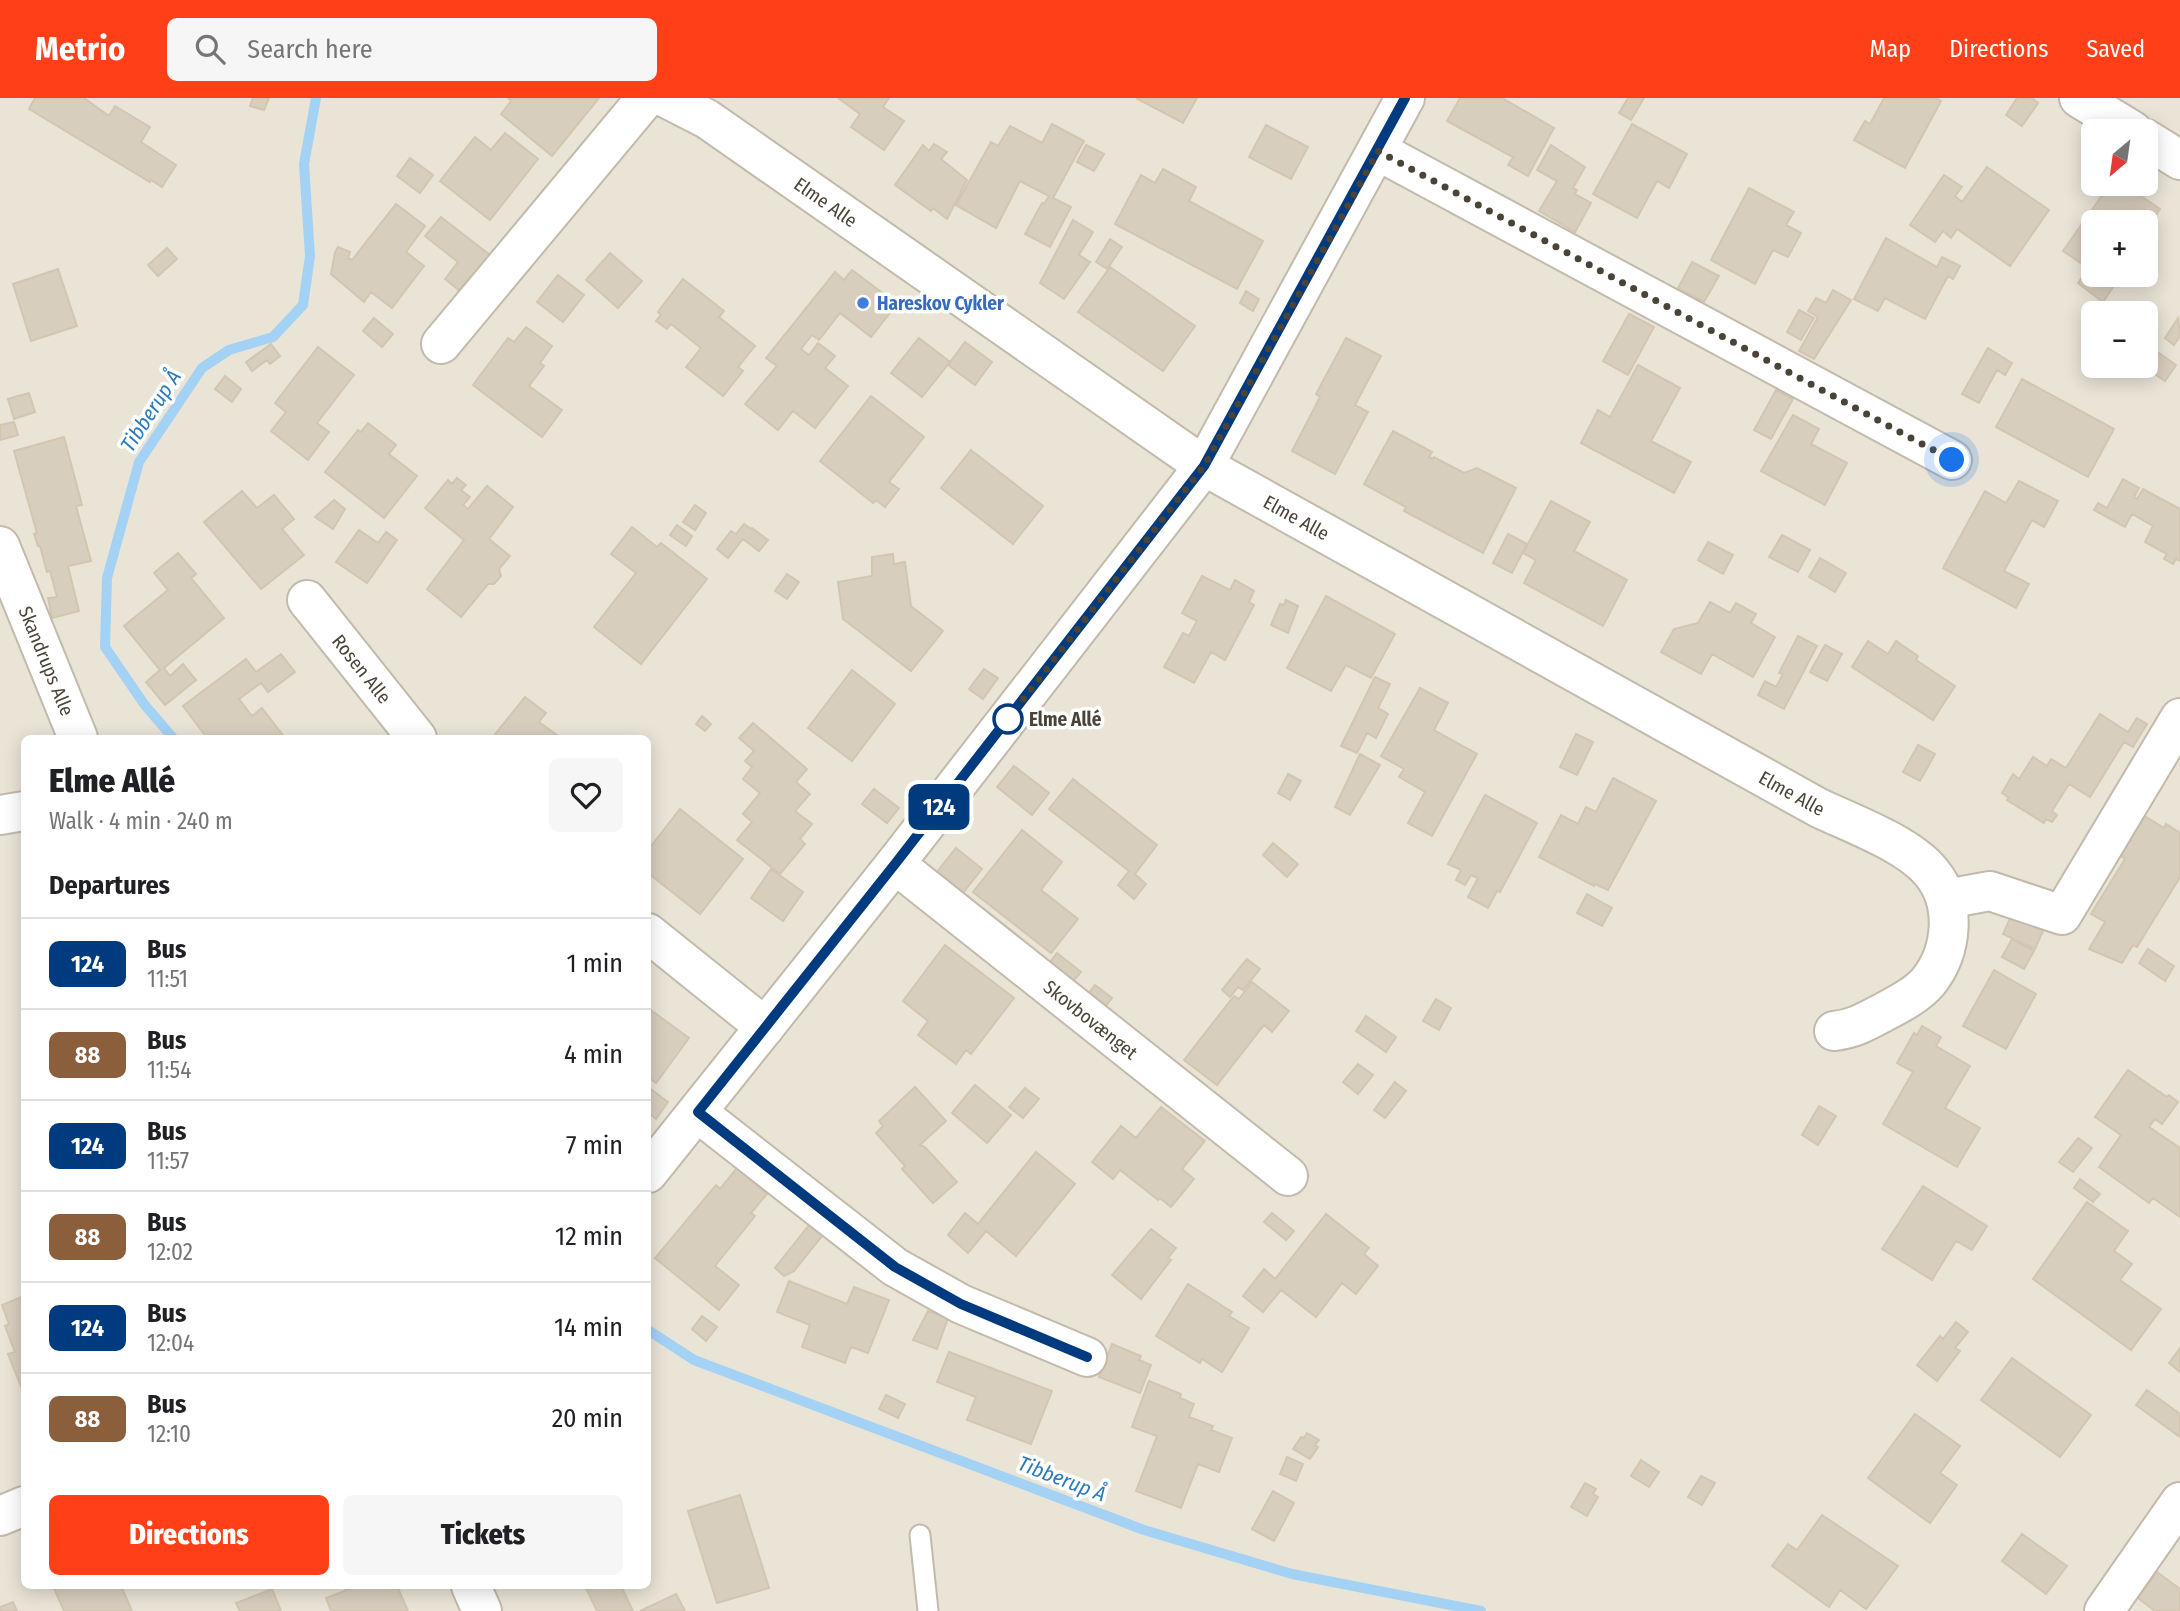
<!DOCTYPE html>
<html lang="en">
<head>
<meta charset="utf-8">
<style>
  :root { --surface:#fff; --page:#f6f6f6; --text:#202124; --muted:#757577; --line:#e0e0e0; --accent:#ff3f17 }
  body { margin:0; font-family:"Fira Sans Condensed",sans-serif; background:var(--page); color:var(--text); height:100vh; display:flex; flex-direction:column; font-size:26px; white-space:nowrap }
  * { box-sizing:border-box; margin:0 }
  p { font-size:23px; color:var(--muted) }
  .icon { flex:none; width:38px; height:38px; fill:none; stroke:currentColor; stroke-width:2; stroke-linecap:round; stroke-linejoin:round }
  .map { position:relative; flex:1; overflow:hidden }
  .drawer { position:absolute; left:21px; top:637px; width:630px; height:854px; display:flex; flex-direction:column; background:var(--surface); border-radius:10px; box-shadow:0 4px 18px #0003 }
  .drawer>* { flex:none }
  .badge { padding:0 14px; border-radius:10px; font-size:24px; line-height:46px }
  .needle { width:46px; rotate:209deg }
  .fabs { position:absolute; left:2081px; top:21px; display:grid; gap:14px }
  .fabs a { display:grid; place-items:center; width:77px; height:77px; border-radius:10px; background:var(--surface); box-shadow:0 4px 18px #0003; font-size:35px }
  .you { position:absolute; width:35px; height:35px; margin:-18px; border:5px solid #fff; border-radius:50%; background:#1a73e8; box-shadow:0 0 0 10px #1a73e833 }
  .map>.badge { position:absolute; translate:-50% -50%; box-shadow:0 0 0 4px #fff }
  h2 { padding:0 28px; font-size:26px; line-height:63px }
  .round { display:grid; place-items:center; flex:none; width:74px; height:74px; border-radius:10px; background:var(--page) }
  .summary { display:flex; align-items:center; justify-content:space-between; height:119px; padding:0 28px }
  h1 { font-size:33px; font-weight:800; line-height:52px }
  .cta { display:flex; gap:14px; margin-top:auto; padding:14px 28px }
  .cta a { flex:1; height:80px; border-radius:10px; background:var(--accent); color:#fff; font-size:28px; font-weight:800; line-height:80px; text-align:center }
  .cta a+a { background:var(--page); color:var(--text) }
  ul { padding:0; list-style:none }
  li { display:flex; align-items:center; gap:21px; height:91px; padding:0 28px; border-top:2px solid var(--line) }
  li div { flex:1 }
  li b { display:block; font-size:26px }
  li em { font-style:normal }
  li .badge { min-width:77px; font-weight:700; text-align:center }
  header { display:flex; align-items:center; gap:42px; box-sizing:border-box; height:98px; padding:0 35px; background:var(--accent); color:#fff }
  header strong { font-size:33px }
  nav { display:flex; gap:38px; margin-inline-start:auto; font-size:24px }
  .search { width:490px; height:63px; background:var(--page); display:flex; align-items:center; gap:18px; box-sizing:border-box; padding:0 24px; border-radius:10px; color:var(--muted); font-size:26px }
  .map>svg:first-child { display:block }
  .residential { fill:#eae4d7; fill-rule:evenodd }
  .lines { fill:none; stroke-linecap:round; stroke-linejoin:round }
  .stream { stroke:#a4d2f4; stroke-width:10 }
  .building { fill:#d8cebe; stroke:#d3c6b1; stroke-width:2 }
  .service-casing { stroke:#c2baab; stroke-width:23 }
  .minor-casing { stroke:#c2baab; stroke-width:42 }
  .service { stroke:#fff; stroke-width:19 }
  .minor { stroke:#fff; stroke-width:38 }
  .line-casing { stroke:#fff; stroke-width:16 }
  .line { stroke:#003b80; stroke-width:10 }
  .walk { stroke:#4a4337; stroke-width:7; stroke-dasharray:0 12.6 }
  .shop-dot { fill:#3f7fe0; stroke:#fff; stroke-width:2.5 }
  .stop-dot { fill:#fff; stroke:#003b80; stroke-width:3.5 }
  .labels { text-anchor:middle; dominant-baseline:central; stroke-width:7; stroke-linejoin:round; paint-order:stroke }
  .street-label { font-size:19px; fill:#4a4337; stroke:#fff }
  .shop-label { font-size:19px; font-weight:bold; fill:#366cbe; stroke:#fff; text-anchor:start }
  .stop-label { font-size:19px; font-weight:bold; fill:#4a4337; stroke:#fff; text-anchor:start }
  .water-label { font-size:21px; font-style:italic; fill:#2a7bbc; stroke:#fff }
</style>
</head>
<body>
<header>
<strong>Metrio</strong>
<div class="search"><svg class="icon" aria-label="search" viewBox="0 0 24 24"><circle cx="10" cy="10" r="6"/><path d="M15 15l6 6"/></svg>Search here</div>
<nav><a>Map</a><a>Directions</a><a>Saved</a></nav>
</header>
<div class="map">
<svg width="2180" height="1513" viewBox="0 0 2180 1513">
  <rect width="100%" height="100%" fill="#f5f2ea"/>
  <path class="residential" d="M0,0h2180v1513h-2180zM2093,33h53v53h-53zM2093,124h53v53h-53zM2093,215h53v53h-53zM24,640h624v848h-624z"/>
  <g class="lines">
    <path class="stream" d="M173,640l-29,-34 -39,-57 2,-69 32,-116 63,-94 27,-18 44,-13 30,-32 7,-49 -6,-92 12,-66
      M648,1232l46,30 450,170 148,44 189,37"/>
  </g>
  <path class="building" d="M35,0h49l25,18 6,-10 35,21 -9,15 35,23 -14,22 -11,-7 -1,2 -121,-73z
    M253,0h16l-5,12 -14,-4z
    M508,0h91l-47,58 -51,-42 10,-13z
    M838,0h51l-6,9 21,14 -20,29 -33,-23 9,-13z
    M1136,0h61l-14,25z
    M1460,0h42l52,30 -26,48 -20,-11 5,-8 -66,-36z
    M1628,0h16l-13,22 -12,-7z
    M1884,0h52l5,3 -36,67 -51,-28 11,-19 5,3z
    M2017,0h15l6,5 -16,23 -16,-11z
    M1052,26l32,17 -31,57 18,9 -21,40 -25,-13 17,-31 2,1 5,-8 -29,-15 -24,47 -40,-23 35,-63 7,4 12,-20 32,17z
    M1632,26l55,30 -18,34 -12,-7 -20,37 -44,-24z
    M1266,27l42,22 -17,32 -42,-22z
    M505,35l33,26 -48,61 -50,-39 35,-44 16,13z
    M934,46l13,8 -6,7 26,21 -20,39 -14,-11 -2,3 -36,-26 28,-40 6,6z
    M1086,47l18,9 -10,17 -17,-9z
    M1551,47l34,22 -12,21 4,2 -2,4 16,9 -16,29 -36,-21 18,-30 -20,-11z
    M410,60l23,17 -13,18 -23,-17z
    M1987,69l62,43 -39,56 -53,-37 -6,9 -8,-7 -8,11 -25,-17 34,-50 18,12 -7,9 7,6z
    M1163,71l33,18 -7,14 74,40 -26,48 -122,-65 26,-49 14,8z
    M2110,86h13l37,25 -14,21v-8h-53v53h21l-6,8 5,4 -10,15 -25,-19 10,-15 -25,-17z
    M1749,90l45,24 -8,13 15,8 -13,24 -15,-7 -18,34 -44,-24z
    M396,106l29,22 -19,26 18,14 -32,42 -21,-16 -7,10 -33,-28 4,-22 3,-5 12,5 -2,6 4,2z
    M441,119l58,45 -29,37 -25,-20 13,-17 -33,-26z
    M1073,122l20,12 -14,23 11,7 -26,37 -24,-16z
    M1886,140l51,29 5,-10 18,9 -7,13 -5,-3 -23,43 -40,-21 -7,13 -24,-12z
    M1110,141l12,8 -15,22 -11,-7z
    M167,150l10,11 -19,17 -10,-11z
    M610,155l32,28 -24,27 -32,-28z
    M1692,164l27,14 -15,26 -26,-14z
    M1110,169l85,59 -32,45 -85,-59z
    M58,171l19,57 -46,15 -18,-57z
    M852,172l45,34 -26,33 -31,-24 -21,27 -7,-5 -11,14 8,6 9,-12 17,13 -10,12 23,18 -33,42 -22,-17 -15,19 -33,-26 32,-38 -11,-8 69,-86 9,8z
    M558,177l26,20 -21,27 -26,-20z
    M683,181l41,32 -5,6 36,29 -17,21 5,4 -20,25 -37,-29 15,-19 -30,-24 -4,5 -11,-8 5,-6 -3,-3z
    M1833,192l18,10 -37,59 -15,-8 19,-34 -10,-6 8,-13 10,5z
    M1246,193l13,8 -6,12 -13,-8z
    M1799,212l15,8 -13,22 -14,-8z
    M1629,216l25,13 -26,48 -25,-14z
    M374,220l19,16 -11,13 -19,-16z
    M2178,220l2,18 -6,9 -9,-7z
    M526,229l26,19 -12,17 4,3 -15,20 33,24 -20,27 -69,-52 35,-47 6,4z
    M919,240l31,24 -28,35 -31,-24z
    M1346,240l35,18 -26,49 13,7 -33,62 -43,-23 28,-54 -4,-3z
    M965,244l27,20 -17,23 -27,-20z
    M271,246l9,12 -10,8 -3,-4 -15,11 -6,-9z
    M318,249l36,28 -37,48 12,9 -21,28 -37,-29 15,-19 -11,-9z
    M1988,250l24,15 -7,12 -8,-5 -18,33 -17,-9z
    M2156,253l20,14 -11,16 -20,-14z
    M1638,267l42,23 -29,53 40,21 -17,31 -93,-50 17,-33 12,7z
    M225,278l16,13 -9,13 -17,-13z
    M2022,281l92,50 -26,48 -92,-50z
    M1776,292l17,9 -22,40 -17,-9z
    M29,295l6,19 -21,7 -6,-20z
    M871,298l53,41 -35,45 10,7 -14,18 -9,-7 -3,3 -53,-42z
    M1793,317l26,14 -8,15 36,19 -22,42 -64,-34z
    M14,324l4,13 -18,5v-15z
    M368,325l28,22 -7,9 28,22 -33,42 -59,-46 33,-42 3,2z
    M1393,333l39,21 -3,5 4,2 1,-2 30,16 13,-5 39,20 -33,65 -79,-42 2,-4 -42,-23z
    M64,339l18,68 -6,1 15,55 -23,5 11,45 -27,7 -4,-20 9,-1 -7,-26 -3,1 -7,-26h-2l-4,-12 3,-1 -23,-82z
    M971,352l72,56 -30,38 -72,-56z
    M457,380l9,7 -5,5 9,7 -7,8 5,4 19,-23 26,21 -24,32 21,17 -11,13 2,7 -7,8h-6l-27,33 -34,-28 37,-49 -39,-32 23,-28 4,4z
    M2123,381l16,9 -5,9 3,2 6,-10 37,20v52l-4,-2 -3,5 -9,-5 3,-5 -22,-12 8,-16 -21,-12 -7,13 -31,-17 4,-7 9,5z
    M2019,383l39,20 -14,26 -12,-7 -28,51 25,13 -13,24 -73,-40 42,-77 21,12z
    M242,393l15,17 17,-13 20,24 -12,10 22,26 -43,34 -57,-67z
    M334,402l11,9 -12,20 -18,-12z
    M1551,403l39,21 -16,29 53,29 -24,46 -79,-43 12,-23 -13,-7z
    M695,407l11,8 -11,17 -12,-8z
    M744,426l7,5 1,-1 16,12 -9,11 -16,-12 -15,19 -11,-9 14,-18 5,3z
    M677,427l15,11 -6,10 -16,-11z
    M632,429l25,20 4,-4 46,36 -66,85 -47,-37 42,-54 -25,-19z
    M359,432l19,13 8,-11 11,8 -30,43 -31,-21z
    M1508,436l19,10 -15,29 -19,-10z
    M1782,437l28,15 -12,22 -29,-15z
    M1708,444l25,13 -10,19 -25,-14z
    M178,455l18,21 -5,4 33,40 -60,50 6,8 13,-12 13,16 -31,25 -19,-23 14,-12 -36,-44 44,-36 -14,-17z
    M893,456l1,10 11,-2 6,44 32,25 -32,40 -68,-52 -5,-37 34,-6v-19z
    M1820,460l26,15 -11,19 -26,-15z
    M787,476l12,8 -12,17 -12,-8z
    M1202,478l28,14 5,-10 19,11 -5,11 5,3 -29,55 -14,-8 -17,31 -30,-16 19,-34 6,3 8,-15 -15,-8z
    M1326,498l69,38 -24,44 -25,-13 -15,26 -44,-23z
    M1286,502l12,6 -10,27 -17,-8 9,-21 4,1z
    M1710,504l20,11 6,-10 20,11 -5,9 24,14 -22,40 -41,-23 -11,20 -40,-22 13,-23 24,-6z
    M1798,538l19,10 -33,63 -26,-14 7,-14 11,6 7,-13 -4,-1z
    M1868,543l20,13 8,-13 22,15 -2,4 39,26 -22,34 -81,-53z
    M1825,547l17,9 -15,27 -17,-9z
    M281,556l14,18 -27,20 -7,-9 -22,16 13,17 10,-8 23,30h-78l-24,-32 63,-47 10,13z
    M984,571l14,9 -15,21 -14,-10z
    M852,572l43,34 -43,57 -44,-33z
    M1375,579l15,7 -12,24 10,6 -12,24 -9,-5 -10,20 -16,-7z
    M1420,590l28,15 -14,27 43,24 -45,82 -24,-13 17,-31 -26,-15 5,-8 -23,-13z
    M525,599l21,16 -7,9 22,16h-69z
    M2100,616l28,18 9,-14 10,6 -14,23 -9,-5 -34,55 -21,-13 -17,27 5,4 -5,7 -6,-3 -2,4 -37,-23 2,-2 -7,-5 11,-19 6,5 14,-22 14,9 4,-7 15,9z
    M702,618l9,8 -6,7 -9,-7z
    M753,625l54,46 -11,13 14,12 -15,17 17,13 -12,15 5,5 -25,30 -43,-34 15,-18 -9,-8 17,-21 -17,-14 9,-12 -7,-6 9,-10 -15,-13z
    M1576,636l17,8 -16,33 -17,-8z
    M1918,647l17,9 -15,27 -17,-9z
    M1360,656l20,11 -30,50 -15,-8z
    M1014,668l35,27 -17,22 -35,-28z
    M1288,676l13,7 -11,19 -12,-7z
    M1613,680l43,23 -48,89 -13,-6 -1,2 -55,-29 22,-42 17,9 8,-17 10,5z
    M1073,681l84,66 -22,29 11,10 -12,15 -16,-14 11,-14 -80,-62z
    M874,691l25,19 -12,15 -25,-19z
    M1485,697l52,28 -37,69 -3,-1 -9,17 -20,-11 10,-19 -7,-3 -6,10 -9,-5 5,-10 -13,-6z
    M680,711l63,50 -43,55 -52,-41v-23z
    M2145,718l19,12 2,-4 14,9v44l-43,70 -4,-2 -11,18 -33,-14 16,-27 -14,-8 34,-55 -4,-3z
    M1022,732l40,32 -21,28 37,29 -27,34 -78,-61z
    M1273,745l25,21 -11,13 -24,-22z
    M956,750l26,21 -20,25 -26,-21z
    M771,771l32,23 -20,29 -32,-23z
    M1587,796l25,14 -10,18 -25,-13z
    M2011,818l32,15 -8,18 -32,-15z
    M2012,841l22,12 -10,18 -22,-12z
    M945,847l69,53 -43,56 -5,-4 -10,14 -38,-29 10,-14 -25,-20z
    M2148,851l26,17 -9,15 -26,-18z
    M1057,855l24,19 -11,13 -23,-19z
    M1247,861l13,10 -17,21 -5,-3 -8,10 -8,-7z
    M1994,872l42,24 -30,55 -43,-23z
    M1252,884l37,29 -17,21 -8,-7 -47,60 -33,-25 50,-64 5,3z
    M1095,887l17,13 -10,13 -17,-13z
    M1436,901l15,9 -12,22 -16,-9z
    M648,910l41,30 -33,45 -8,-6z
    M1366,918l30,21 -10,15 -30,-21z
    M1922,928l19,11 -5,9 34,20 -25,42 35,20 -23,39 -74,-43 30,-52 -16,-9 17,-30 3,2z
    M1358,966l15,11 -15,19 -15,-12z
    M2128,972l39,27 2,-2 9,7 -16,22 -7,-5 -6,8 31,21v69l-27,-19 -4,5 -50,-36 22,-32 -26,-18z
    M1395,984l11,9 -21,27 -11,-8z
    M975,987l36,30 -24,28 -35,-30z
    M648,989l20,15 -12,17 -8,-7z
    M915,989l31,34 -26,24 5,2 32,35 -24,21 -31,-34 3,-3 -29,-33 7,-7 -4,-5z
    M1025,990l14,11 -16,19 -14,-11z
    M1819,1008l17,10 -18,29 -16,-10z
    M1161,1009l44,34 -23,28 12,10 -23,28 -11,-9 -2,2 -38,-30 -7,9 -21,-17 29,-36 15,12z
    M2078,1040l14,10 -19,24 -14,-10z
    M1036,1054l39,32 -59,72 -30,-25 -18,22 -20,-18 17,-22 13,11z
    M737,1070l30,26 -16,19 4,3 -40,50 24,19 -20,25 -64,-52 61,-73 4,4z
    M2080,1081l20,15 -7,8 -19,-14z
    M1923,1088l64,40 -15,24 -16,-9 -24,39 -50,-31z
    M2087,1104l41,29 -14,20 18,13 -12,16 41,29 -30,41 -98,-71z
    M1272,1115l22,18 -8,9 -22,-18z
    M1326,1116l43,34 -5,6 14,12 -22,28 -14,-11 -26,34 -35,-27 -18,22 -20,-16 21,-27 11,10z
    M810,1126l13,11 -29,36 -10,5 -9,-8z
    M1151,1131l25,19 -8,10 3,2 -30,39 -29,-24z
    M789,1183l58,23 7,-17 35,13 -21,53 -17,-6 -6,16 -43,-16 8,-22 -33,-13z
    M1188,1186l44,28 -3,4 20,12 -27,44 -20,-13 -2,4 -44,-27z
    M24,1198v98l-16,-40 7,-2 -10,-26 4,-2 -7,-19z
    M928,1213l20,7 -11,31 -24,-9z
    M702,1218l15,11 -11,14 -14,-12z
    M1956,1224l12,10 -13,16 5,3 -23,30 -20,-16 23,-29 3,3z
    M1112,1246l29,12 -2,4 12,5 -11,28 -41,-16z
    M2180,1250v24l-11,-9z
    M949,1254l103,39 -21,53 -64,-24 9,-23 -39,-15z
    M2012,1260l79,57 -31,42 -79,-57z
    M1149,1283l32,13 -1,4 14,6 -5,13 24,9 -2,4 21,8 -13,34 -21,-8 -17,44 -45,-17 21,-55 -25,-9z
    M2147,1292l33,24v23l-44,-32z
    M886,1297l19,9 -7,14 -19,-9z
    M1915,1316l45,32 -20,27 17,12 -27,38 -62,-45z
    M1307,1335l12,7 -4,5 3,2 -8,12 -17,-10 8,-12 3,1z
    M1287,1359l16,7 -7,17 -16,-7z
    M1641,1362l18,12 -10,15 -18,-11z
    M1701,1378l14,7 -13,22 -14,-8z
    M1585,1385l11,6 -3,5 5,3 -11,19 -16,-9z
    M1273,1393l21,12 -20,38 -22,-12z
    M740,1397l29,93 -52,15 -29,-92z
    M1822,1417l76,51 -32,43 -26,-19 -11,17 -57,-41 16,-22 9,6z
    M2022,1436l45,32 -21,28 -44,-33z
    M2157,1474l23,17v22h-25l-17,-13z
    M53,1488h68l11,25h-68z
    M357,1488h40l11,25h-77l-5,-13z
    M585,1488h36l12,25h-36z
    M272,1491l9,22h-41l-4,-8z
    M676,1496l9,17h-45z
    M13,1504l4,9h-17v-4z"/>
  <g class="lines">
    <defs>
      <path id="service" d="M920,1437l8,76"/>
      <g id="minor">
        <path id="s1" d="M666,0l41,21 497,347 615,342c34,16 89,36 112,64 26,31 22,79 -3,110 -11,13 -29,22 -44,30 -17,9 -30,17 -50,19"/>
        <path d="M2079,0l54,33"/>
        <path d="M2146,41l34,21"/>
        <path d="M1378,53l574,309"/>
        <path d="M441,246l205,-246"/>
        <path id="s2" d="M0,448l78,192"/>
        <path id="s3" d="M307,502l110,138"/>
        <path d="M0,717l24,-4"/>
        <path id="s4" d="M895,766l393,312"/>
        <path d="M1946,801l44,-8 72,24 118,-197"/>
        <path d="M648,835l117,94"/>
        <path d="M698,1015l197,154 66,37 126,53"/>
        <path d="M648,1075l247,-309 309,-398 201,-368"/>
        <path d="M0,1418l24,-10"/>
        <path d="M471,1488l11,25"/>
        <path d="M2104,1513l76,-109"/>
      </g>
    </defs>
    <use href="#service" class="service-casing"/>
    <use href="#minor" class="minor-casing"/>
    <use href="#service" class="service"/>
    <use href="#minor" class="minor"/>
  </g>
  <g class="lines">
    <defs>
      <path id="line" d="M1087,1259l-126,-53 -66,-37 -197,-155 197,-248 309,-398 201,-368"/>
    </defs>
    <use href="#line" class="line-casing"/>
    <use href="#line" class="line"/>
    <path class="walk" d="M1008,621l196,-253 174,-315 574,309"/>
  </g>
  <circle class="shop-dot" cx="863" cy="205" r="7"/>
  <circle class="stop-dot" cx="1008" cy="621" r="14"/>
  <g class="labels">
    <g class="street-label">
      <text stroke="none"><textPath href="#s1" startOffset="191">Elme Alle</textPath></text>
      <text stroke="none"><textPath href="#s1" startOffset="758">Elme Alle</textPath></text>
      <text stroke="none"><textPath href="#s2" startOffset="124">Skandrups Alle</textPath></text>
      <text stroke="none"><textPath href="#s3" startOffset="88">Rosen Alle</textPath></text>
      <text stroke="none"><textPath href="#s1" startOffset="1325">Elme Alle</textPath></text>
      <text stroke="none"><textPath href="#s4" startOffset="250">Skovbovænget</textPath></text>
    </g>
    <g class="shop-label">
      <text x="877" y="205">Hareskov Cykler</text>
    </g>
    <g class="stop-label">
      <text x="1029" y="621">Elme Allé</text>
    </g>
    <g class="water-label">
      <text transform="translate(151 313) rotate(-57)">Tibberup Å</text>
      <text transform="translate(1062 1381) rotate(21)">Tibberup Å</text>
    </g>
  </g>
</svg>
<div class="fabs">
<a><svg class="needle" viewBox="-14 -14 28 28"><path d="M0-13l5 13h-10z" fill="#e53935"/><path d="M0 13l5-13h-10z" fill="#757577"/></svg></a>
<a>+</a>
<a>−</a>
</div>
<div class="you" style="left:1952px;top:362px"></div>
<b class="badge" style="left:939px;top:709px;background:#003b80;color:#fff">124</b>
<section class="drawer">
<div class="summary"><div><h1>Elme Allé</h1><p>Walk · 4 min · 240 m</p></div><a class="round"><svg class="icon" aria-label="heart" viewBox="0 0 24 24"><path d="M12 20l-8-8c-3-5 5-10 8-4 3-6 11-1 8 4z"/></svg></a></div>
<h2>Departures</h2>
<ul>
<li><span class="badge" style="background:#003b80;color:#fff">124</span><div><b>Bus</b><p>11:51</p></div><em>1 min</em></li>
<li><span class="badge" style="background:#8b5e3c;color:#fff">88</span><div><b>Bus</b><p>11:54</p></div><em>4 min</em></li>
<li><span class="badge" style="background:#003b80;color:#fff">124</span><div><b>Bus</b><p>11:57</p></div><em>7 min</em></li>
<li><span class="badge" style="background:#8b5e3c;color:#fff">88</span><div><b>Bus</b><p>12:02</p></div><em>12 min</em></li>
<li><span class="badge" style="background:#003b80;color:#fff">124</span><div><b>Bus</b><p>12:04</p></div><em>14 min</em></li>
<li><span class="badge" style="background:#8b5e3c;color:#fff">88</span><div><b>Bus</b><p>12:10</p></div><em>20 min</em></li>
</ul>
<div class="cta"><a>Directions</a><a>Tickets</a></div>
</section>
</div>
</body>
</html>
